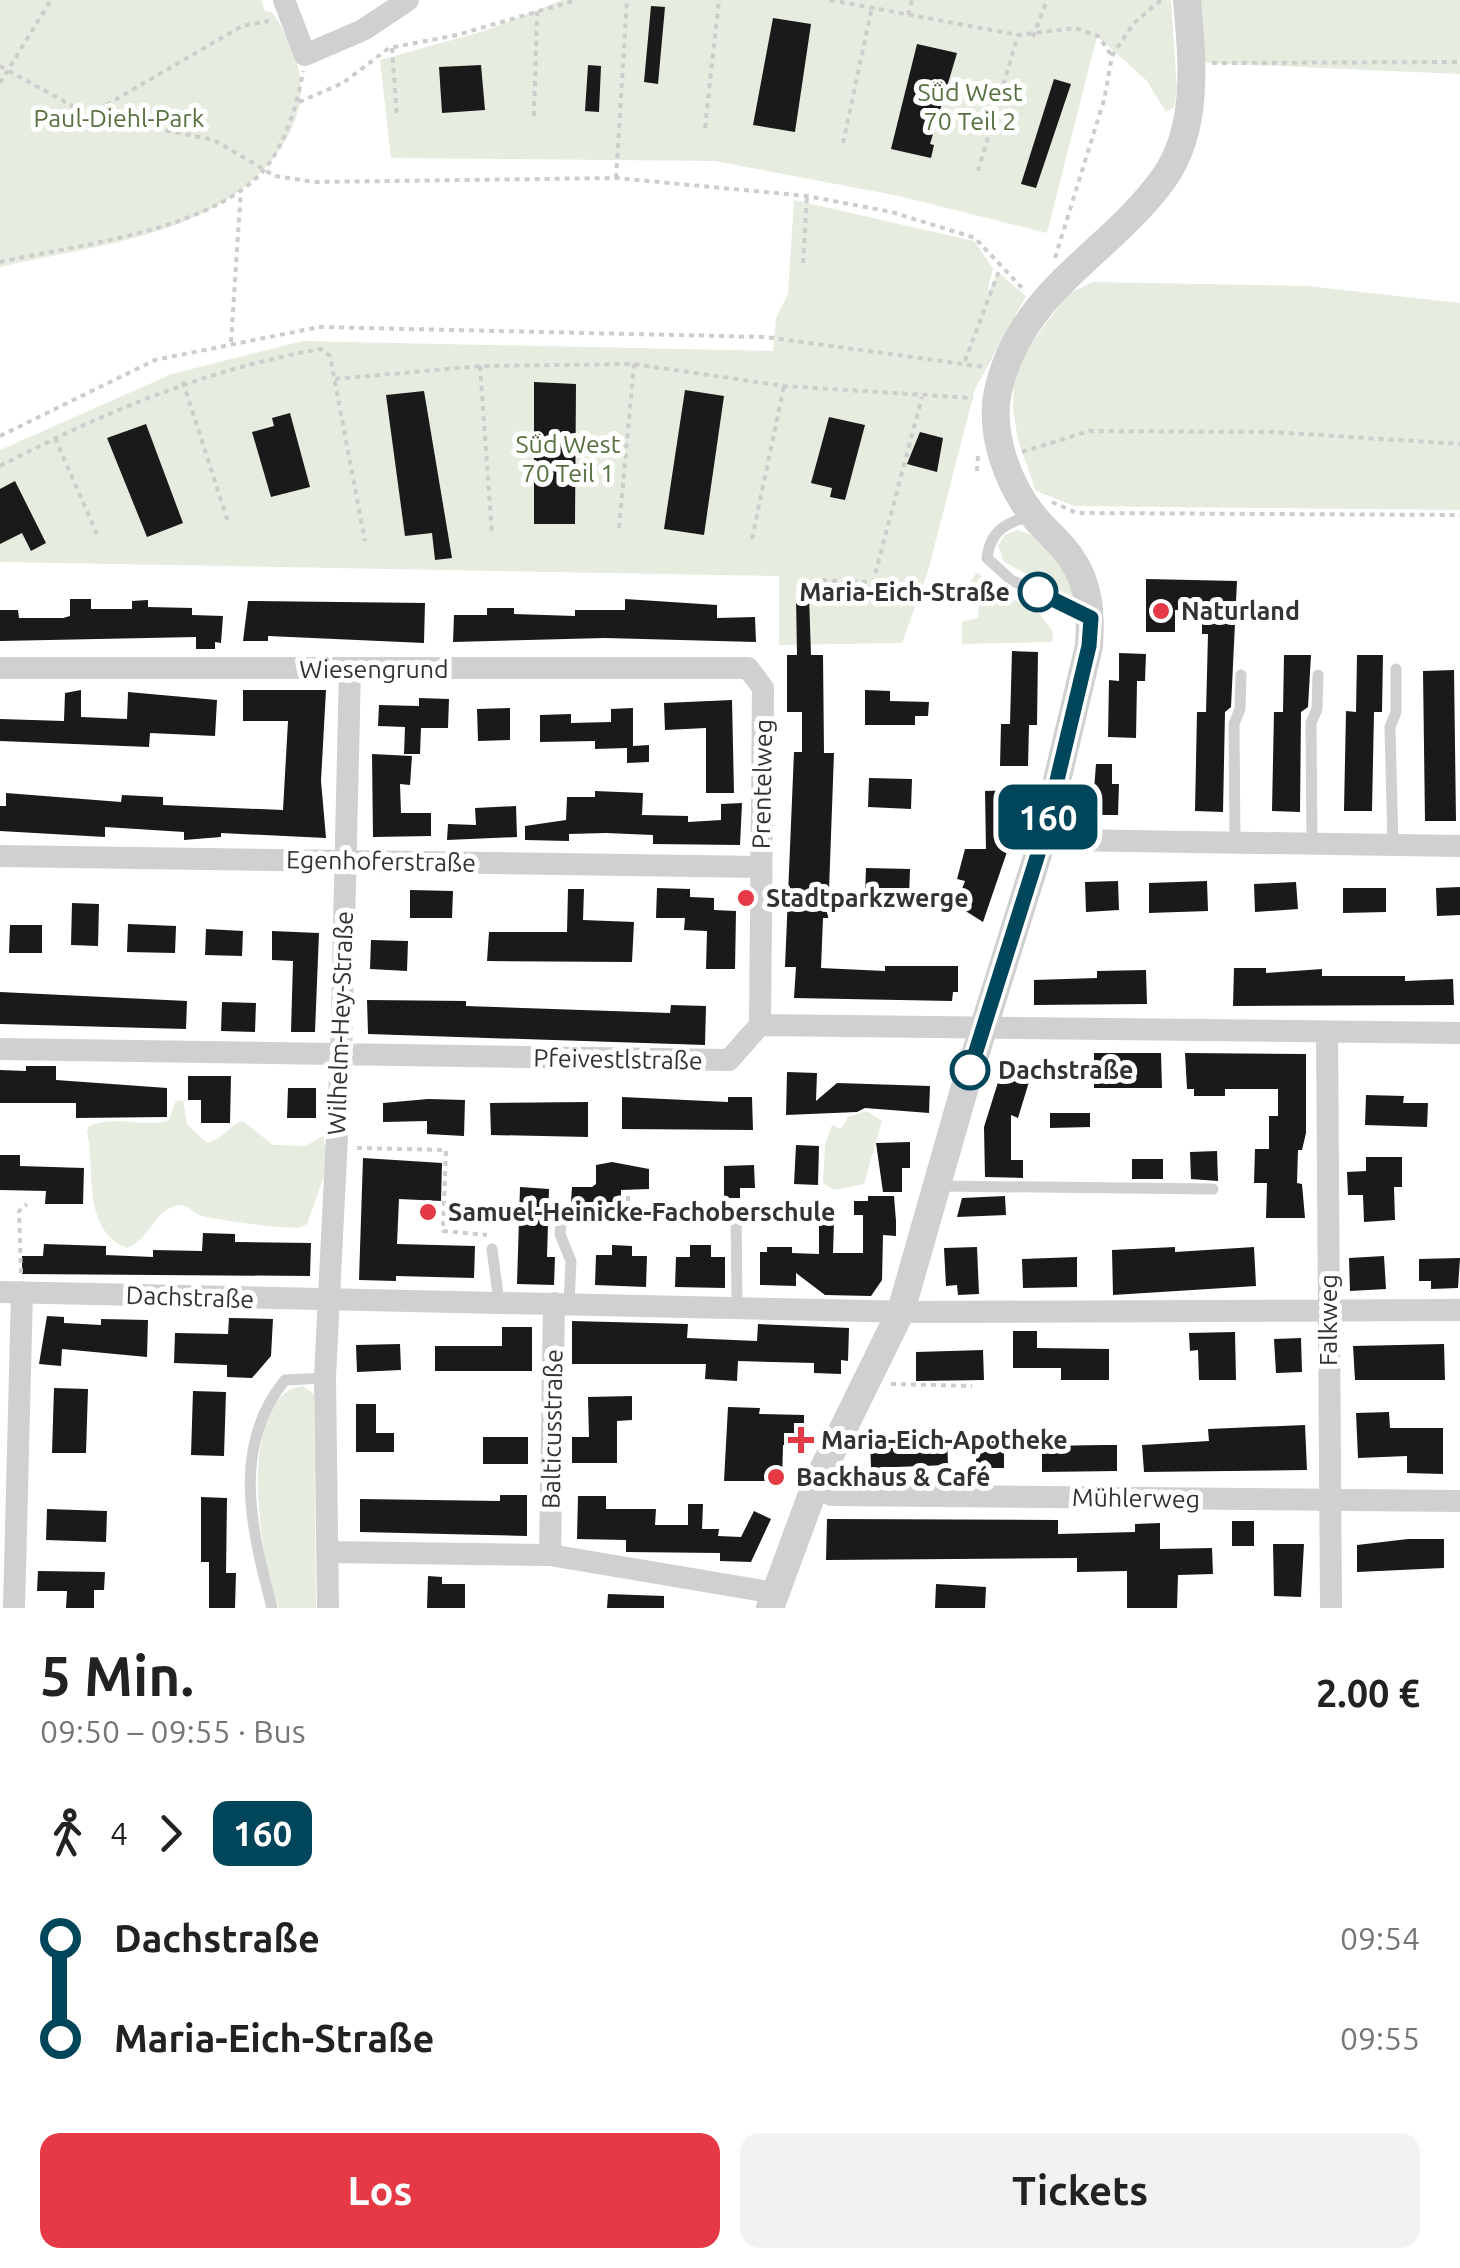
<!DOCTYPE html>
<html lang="de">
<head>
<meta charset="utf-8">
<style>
  :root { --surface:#fff; --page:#f2f2f2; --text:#222; --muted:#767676; --accent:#e63946 }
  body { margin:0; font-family:Ubuntu,sans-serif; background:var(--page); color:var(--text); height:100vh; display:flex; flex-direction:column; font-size:38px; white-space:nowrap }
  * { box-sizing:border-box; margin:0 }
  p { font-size:32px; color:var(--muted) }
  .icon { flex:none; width:55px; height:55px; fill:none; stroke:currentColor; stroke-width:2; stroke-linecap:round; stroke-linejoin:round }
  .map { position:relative; height:1608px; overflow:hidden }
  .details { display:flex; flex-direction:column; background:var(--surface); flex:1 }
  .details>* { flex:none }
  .badge { padding:0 20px; border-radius:15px; font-size:35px; line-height:65px }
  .map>.badge { position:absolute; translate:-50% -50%; box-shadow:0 0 0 5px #fff }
  .legs { display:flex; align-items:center; gap:15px; height:110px; padding:0 40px; font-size:32px }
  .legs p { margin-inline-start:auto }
  .head { display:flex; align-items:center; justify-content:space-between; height:170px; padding:0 40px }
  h1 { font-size:55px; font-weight:700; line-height:75px }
  .cta { display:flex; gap:20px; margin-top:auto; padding:20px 40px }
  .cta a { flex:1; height:115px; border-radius:20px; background:var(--accent); color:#fff; font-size:40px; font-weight:700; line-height:115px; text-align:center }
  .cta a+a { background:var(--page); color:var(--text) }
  ul { padding:0 40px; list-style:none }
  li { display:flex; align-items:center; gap:35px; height:100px; font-size:38px }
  li i { display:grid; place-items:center; width:15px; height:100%; margin:0 12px; background:currentColor }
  li i::after { content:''; width:25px; height:25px; margin:-12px; border:8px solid; border-radius:50%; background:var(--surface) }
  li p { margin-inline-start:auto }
  li:first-child i { background:linear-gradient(#0000 50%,currentColor 0) }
  li:last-child i { background:linear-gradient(currentColor 50%,#0000 0) }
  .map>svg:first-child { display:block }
  .green { fill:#e6ecdf }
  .building { fill:#1a1a1a }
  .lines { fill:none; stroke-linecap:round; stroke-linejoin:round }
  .path { stroke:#cdcdcd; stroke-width:4; stroke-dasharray:5 5; stroke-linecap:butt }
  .service { stroke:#d0d0d0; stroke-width:11 }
  .minor { stroke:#d0d0d0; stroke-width:22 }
  .tertiary { stroke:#d0d0d0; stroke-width:28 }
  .line-1-casing { stroke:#fff; stroke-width:22 }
  .line-1 { stroke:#00465a; stroke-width:15 }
  .stop-1-dot { fill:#fff; stroke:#00465a; stroke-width:5 }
  .poi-dot { fill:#e63946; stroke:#fff; stroke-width:4 }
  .labels { text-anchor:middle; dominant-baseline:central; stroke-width:10; stroke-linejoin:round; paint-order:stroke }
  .park-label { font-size:25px; fill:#56703f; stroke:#fff }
  .stop-label { font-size:25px; font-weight:bold; fill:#333; stroke:#fff; text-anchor:end }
  .poi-label { font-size:25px; font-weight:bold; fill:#333; stroke:#fff; text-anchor:start }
  .street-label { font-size:25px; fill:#333; stroke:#fff }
</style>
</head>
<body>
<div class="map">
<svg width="1460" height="1608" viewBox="0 0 1460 1608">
  <rect width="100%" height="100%" fill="#fff"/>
  <path class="green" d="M0,0h261l4,11 7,1c26,39 40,77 18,120 -53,103 -188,111 -290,135z
    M562,0h609l6,90 -3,17 -8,5 -19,-31 -50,-45 -50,197 -148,-37 -184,-35 -324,-3 -11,-98 104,-29z
    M1193,0h267v74l-256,-11z
    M794,200l180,41 19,27 -6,26 11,-22 28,24 -51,93 -47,182 -26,72 -123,2v-69l-779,-14v-112l172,-76 131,-33 470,10 3,-33 12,-24z
    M1093,282l214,4 153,17v207l-386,-4 -38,-15 -18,-51 -5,-31 1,-42 54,-73z
    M1017,530c34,8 45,35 58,64l-4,3 -67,-35 -6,-16 7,-11z
    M977,572l22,20 40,21 14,19 -1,10 -90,2v-22l16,-4 1,-17 -15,-9z
    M183,1100l4,24 20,19c17,-4 23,-19 36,-22l30,24 33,1 17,-10 6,26 -22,62 -8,4c-32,-1 -62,-6 -93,-11 -14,-2 -18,-17 -34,-10 -20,9 -22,31 -45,41 -46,-19 -31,-77 -40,-117l2,-5c28,-11 51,1 79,-5l8,-20z
    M866,1111l16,10 -18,63 -30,6 -11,-7 2,-38 7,-20 9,4 7,-12z
    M303,1386l11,8 2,214h-37c-19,-43 -45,-214 24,-222z"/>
  <path class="building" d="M651,6l14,1 -7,77 -14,-2z
    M773,18l38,6 -16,108 -42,-7z
    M917,44l40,9 -27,91 4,1 -3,13 -40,-9z
    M481,65l4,45 -43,3 -3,-46z
    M588,65l13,1 -2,46 -14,-1z
    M1054,79l17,5 -35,104 -15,-4z
    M534,382l42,2 -1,140h-41z
    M685,390l39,6 -20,139 -40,-6z
    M424,391l28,167 -17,2 -3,-27 -27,3 -19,-141z
    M290,413l20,74 -39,10 -19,-65 22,-6 -2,-8z
    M829,417l36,8 -20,75 -15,-3 2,-9 -21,-5z
    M146,424l37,99 -36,14 -40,-99z
    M920,432l23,6 -6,34 -30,-8z
    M15,481l31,62 -15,8 -9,-18 -22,11v-55z
    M1146,579l91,2 -6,126 -6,5 -2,100 -28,-1 2,-99h9l2,-78h-6v-25l-27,1v22h-29z
    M796,596h13l2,59h12l1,98h10l-6,165h-5l-2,50 64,3v-5h73v26h-5l-1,9 -158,-3 2,-31h-11l9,-215h8v-40h-15v-57h10z
    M70,599h21v10h41v-8l16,-1v7l44,1v7l31,1 -2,27 -6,-1v7h-19v-12l-196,4v-31h18l1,8h44l7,-2z
    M625,599l92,6v13l38,-1 1,25 -151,-4 -152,4 1,-27h33v-7h27v6l61,2v-6h50z
    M248,601l177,2 -1,40 -156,-7v5h-25z
    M1012,651l26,1 -1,73h-8l-1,41h-28l1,-42h9z
    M1119,653l27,1 -1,27h-8l-1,57 -28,-1 1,-57 10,1z
    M1284,655h27l-3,52 -7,5 -1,100 -28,-1 2,-99h9z
    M1357,655h26l-1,57h-8l-2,99h-28l2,-100 10,1z
    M1454,670l2,151h-31l-2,-150z
    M81,690v27l46,2 1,-27 89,8 -2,36 -65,-3 -1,14 -149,-6v-22l64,2 1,-28z
    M243,690h83l-5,91 5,57 -105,-5v4l-37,3v-8l-79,-5v10l-105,-6v-25h6v-13l115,9 1,-7 41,2v8l120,5 5,-89h-45z
    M865,690l25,1v10l39,1 -1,14h-13v9h-50z
    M419,698l30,1 -1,29h-27l-1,26h-16l1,-27 -27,-1 1,-21 40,1z
    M732,700l2,93h-28v-65l-41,2 -1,-27z
    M510,708v32l-32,1 -1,-32z
    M633,708v38l16,-1v17l-22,1v-15l-32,1v-8l-55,1v-27l31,-1v9l40,-1v-13z
    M372,754l40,2 -2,29 -10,-1 1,29h30v23l-58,1z
    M1096,764h16v20h7l-1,31h-26z
    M869,778l43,1 -1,30 -43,-2z
    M1013,790l1,30 -12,1v28h6l-25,73 -27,-17 9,-24 -8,-2 8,-30h21l-1,-58z
    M595,791l48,2 -1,22 46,1v6l33,-2v-16l21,-1 -2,42 -87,-1v-9l-47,-2 -37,1v7l-44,-1v-14l41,-6 1,-23h28z
    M516,806l1,31 -70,3 1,-16 28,1 -1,-17z
    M866,868l44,1 -1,27 -44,-2z
    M1118,881l1,29 -33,2 -1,-30z
    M1207,881l1,30 -59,2v-30z
    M1296,882l2,27 -43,3 -1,-28z
    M1460,887v28l-23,1 -1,-28z
    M657,888l33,1v8l24,1v12l22,1 -1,58h-29l1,-38 -23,-1 1,-12h-29z
    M1343,888h43v24l-43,1z
    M568,889h16l-1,31 51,2 -2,40 -145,-1 2,-29h78z
    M410,890l43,1 -1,27h-42z
    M72,903l27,1 -1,42 -27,-1z
    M128,924l48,2 -1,27 -48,-1z
    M10,925h32v28h-33z
    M206,929l37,2 -1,25 -37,-1z
    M272,931l47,2 -4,99h-24l2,-71 -21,-1z
    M371,940l37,1 -1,30 -37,-2z
    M1234,968h32v5l56,-4v7h83v5l48,-2 1,26 -221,1z
    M1146,970l1,34 -113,1v-25l63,-2v-7z
    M0,992l187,9 -1,28 -186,-5z
    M367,1000l99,1v5l204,7 1,-8 35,1 -1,39 -337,-11z
    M222,1002l34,1 -1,29 -34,-1z
    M1094,1053h67l1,35h-68z
    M1185,1053l121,1v79l-4,17h-4l-1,33 5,1 3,34h-39l1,-35h-13l1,-34h14v-33h9v-27h-53v7h-31v-7h-7z
    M1004,1063l28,9 -14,46 -7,-3v45h12v18l-38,-1 -1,-50z
    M26,1066h30v14l111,8v29l-91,1v-15h-76v-33l26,1z
    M787,1072l30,1 -1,28 21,-18 93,3 -1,27 -64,-5 -8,4 -71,3z
    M188,1076h43l-1,47h-29v-23h-13z
    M288,1088h28v30h-29z
    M1366,1095l38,1 -1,7h25l-1,24 -62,-2z
    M622,1097l106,5v-5h24l1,33 -131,-1z
    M428,1099l37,1 -1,36 -37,-2v-13l-44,1v-19z
    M588,1102v35l-97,-2 -1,-32z
    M1050,1113h40v14l-40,1z
    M910,1142v26h-8v24h-19l-7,-49z
    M796,1145l23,1 -1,39 -24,-1z
    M1217,1151l1,30 -27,-2 -1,-27z
    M0,1155h20v11l64,2 -1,36h-38l1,-13 -46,-1z
    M1366,1157h36v30h-8l1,33 -31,2 -1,-27h-15l-1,-23 19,-1z
    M363,1158l79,5 -1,38 -42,-2 -2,45 78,2 -1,32 -78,-2v5l-37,-1z
    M1132,1159h31v20h-31z
    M612,1162l37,7v20l-28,1v12h-50l1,-15h20l4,-3v-19z
    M754,1165l1,23h-15v10h-16v-32z
    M520,1187l29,2 -2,68h8l-1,28 -37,-1z
    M868,1196h26l2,25v15l-13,-1 -1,45 -11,16 -46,-1 -29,-22v13l-36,-1v-33h7v-5h25v6l27,1v-31h15l-1,30h30v-38h-9v-14h14z
    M1005,1196l1,19 -49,2 5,-19z
    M203,1233l32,1v8l76,1 -1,33 -288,-2v-18h21l1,-12 62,2v9l47,2v-7l49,1z
    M612,1245l20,1v10h15l-1,31 -51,-2 1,-30h16z
    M690,1245h21v12h14v31l-50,-1 1,-30h14z
    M977,1247l2,47 -21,1 -1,-10 -11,1 -2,-38z
    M1175,1247v5l79,-5 2,39 -143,9 -1,-45z
    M1384,1256l2,33 -36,2 -1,-33z
    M1077,1257v30l-54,1 -1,-29z
    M1460,1258l-2,30 -27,1v-8h-12v-22z
    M47,1316l17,1v6l37,2v-6l47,1 -1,37 -85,-8 -1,17 -22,-2z
    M229,1318l44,1 -2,37 -19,22 -25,-1v-12l-53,-2 1,-30 53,1z
    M572,1321l116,3 -1,14 70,3 1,-17 91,4 -1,33 -7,-1v14l-27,-1v-10l-76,-2 -1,20 -32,-2 1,-15h-134z
    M502,1327h30v44h-97v-25h67z
    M1013,1331h24v17l72,1v31h-48v-12h-48z
    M1235,1332l1,48h-37l-1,-30 -8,1 -1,-18z
    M1301,1338l1,34 -26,1 -2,-34z
    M400,1344l1,26 -44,2 -1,-27z
    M1444,1344l1,36h-90l-2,-34z
    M983,1350l1,30 -68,1v-29z
    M54,1388l34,1 -2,64h-34z
    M193,1391l33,1 -2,64 -33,-1z
    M632,1396v24l-15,1v42h-45v-26h17l-1,-40z
    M356,1404h20v29h18v19h-38z
    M728,1407l32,1 -1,6 45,1v31l-21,-1 -1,36h-58z
    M1389,1412l1,16h53v46l-36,-1v-17l-49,2 -2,-45z
    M1305,1425l2,45 -163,2 -2,-27 67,-4 -1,-12z
    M976,1433h28v35h-28z
    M947,1436l1,29 -77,3 -1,-29z
    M483,1437h45v27h-45z
    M1103,1445h14v26l-75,1v-26z
    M500,1495h27v41l-167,-4v-33l140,2z
    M578,1496h28v13h50l-1,16h33v-21h15l-1,25h17l-1,7 23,1 13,-26 17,8 -20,43 -31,-1v-8l-94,-1v-12l-49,-1z
    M201,1497l26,1 -1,75h10l-1,35h-26v-46h-8z
    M47,1509l60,2 -1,31 -60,-2z
    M827,1519l231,1v14l77,-2v-8l25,-1v26l52,-1 1,26 -35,1 -1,33h-50v-37l-50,1v-14l-251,2z
    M1232,1521h22v25h-22z
    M1408,1539h36v29l-87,4v-27z
    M1273,1544h31l-3,53 -27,-1z
    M38,1571l67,1 -1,18h-10v18h-28l1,-17h-30z
    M428,1576l14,1v7h23v24h-38z
    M936,1584l50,3 -1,21h-50z
    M608,1594l56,2v12h-57z"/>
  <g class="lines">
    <path class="path" d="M830,0l188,35 57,-7 23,8 14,20
      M908,15l4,-15
      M1033,37l14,-37
      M392,48l5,70
      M1212,63l248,-1
      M0,66l89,49 125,25 61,36 39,6 302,-4 191,18 85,16 83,26 49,52
      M0,83l51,-83
      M299,102l44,-19 46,-35 68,-13 120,-35
      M89,115l153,-89 27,-5
      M534,116l3,-104
      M705,128l14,-128
      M843,143l29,-136
      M978,171l40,-136
      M616,178l11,-178
      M1055,258l49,-158 8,-44 21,-32 28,-24
      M0,262c76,-17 211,-31 264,-92 21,-25 34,-67 39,-99
      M803,263l4,-67
      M231,342l10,-153
      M965,361l35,-93
      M480,366l12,168
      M335,379l145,-13 154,-2 150,22 189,12
      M183,382l46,143
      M0,436l155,-76 164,-33 447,10 219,30
      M55,438l44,101
      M1022,452l67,-21 183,1 188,12
      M0,466c103,-53 206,-97 321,-117l9,7 35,185
      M977,471l1,-16
      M1052,502l25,11 383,2
      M619,528l15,-164
      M752,539l32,-153
      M812,580l61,2 49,-185
      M357,1148l89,2 -3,81 44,4
      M603,1212l25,-7v-10
      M21,1273l-2,-62 8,-7
      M891,1384l81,2"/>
    <path class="service" d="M1033,516c-26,5 -43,15 -46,42l24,22 75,34
      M1235,844l-1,-120 6,-15 1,-34
      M1312,844l-1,-121 6,-14 1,-34
      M1393,845l-3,-118 6,-15v-43
      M937,1186l276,3
      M736,1212l1,96
      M492,1249l7,53
      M569,1303l2,-42 -11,-27 2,-18h26
      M272,1608c-20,-77 -42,-161 13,-228l40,-2"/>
    <path class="minor" d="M284,0l21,55 58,-25 45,-30
      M0,668h748l15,20 -3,337
      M1044,835l22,5 394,6
      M0,856l761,11
      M1327,1032l4,576
      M0,1049l729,11 31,-35 700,8
      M0,1292l916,20 544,-2
      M815,1486l16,9 629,6
      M327,1552l223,3 225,38
      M550,1555l4,-252
      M14,1608l8,-316
      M328,1608l-3,-230 16,-322 9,-387"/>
    <path class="tertiary" d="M770,1608l45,-122 86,-175 63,-221 80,-255 45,-189c2,-31 1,-61 -18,-88 -9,-14 -24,-26 -35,-39 -28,-33 -47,-86 -38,-128 23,-102 111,-136 166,-213 36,-51 28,-120 23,-178"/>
  </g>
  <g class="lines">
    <defs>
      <path id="line-1" d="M970,1070l74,-235 45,-189 2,-28 -53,-26"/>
    </defs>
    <use href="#line-1" class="line-1-casing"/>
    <use href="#line-1" class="line-1"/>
  </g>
  <g class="stop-1-dot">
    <circle cx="1038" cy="592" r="18"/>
    <circle cx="970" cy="1070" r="18"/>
  </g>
  <g class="poi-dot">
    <circle cx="1161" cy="611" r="10"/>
    <circle cx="746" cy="898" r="10"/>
    <circle cx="428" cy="1212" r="10"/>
    <path d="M796 1425h10v10h10v10h-10v10h-10v-10h-10v-10h10z"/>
    <circle cx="776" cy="1477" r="10"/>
  </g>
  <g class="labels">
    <g class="park-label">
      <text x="970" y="92">Süd West<tspan x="970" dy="29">70 Teil 2</tspan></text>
      <text x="119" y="118">Paul-Diehl-Park</text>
      <text x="568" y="444">Süd West<tspan x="568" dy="29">70 Teil 1</tspan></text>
    </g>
    <g class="stop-label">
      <text x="1010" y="592">Maria-Eich-Straße</text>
      <text x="998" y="1070" text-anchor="start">Dachstraße</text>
    </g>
    <g class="poi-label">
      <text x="1181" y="611">Naturland</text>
      <text x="766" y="898">Stadtparkzwerge</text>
      <text x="448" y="1212">Samuel-Heinicke-Fachoberschule</text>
      <text x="821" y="1440">Maria-Eich-Apotheke</text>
      <text x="796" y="1477">Backhaus &amp; Café</text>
    </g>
    <g class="street-label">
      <text x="374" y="669">Wiesengrund</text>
      <text transform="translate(762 784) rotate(-89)">Prentelweg</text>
      <text transform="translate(381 861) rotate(1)">Egenhoferstraße</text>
      <text transform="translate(340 1023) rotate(-88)">Wilhelm-Hey-Straße</text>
      <text transform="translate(618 1059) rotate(1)">Pfeivestlstraße</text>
      <text transform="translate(190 1297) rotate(2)">Dachstraße</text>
      <text transform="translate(1328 1320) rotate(-90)">Falkweg</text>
      <text transform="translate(552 1429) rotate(-89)">Balticusstraße</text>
      <text transform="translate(1136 1498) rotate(1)">Mühlerweg</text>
    </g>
  </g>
</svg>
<b class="badge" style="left:1048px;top:817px;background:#00465a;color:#fff">160</b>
</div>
<section class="details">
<div class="head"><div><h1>5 Min.</h1><p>09:50 – 09:55 · Bus</p></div><b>2.00 €</b></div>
<div class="legs"><svg class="icon" aria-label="walk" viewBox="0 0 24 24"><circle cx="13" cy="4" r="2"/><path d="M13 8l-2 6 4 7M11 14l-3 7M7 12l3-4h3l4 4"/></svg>4<svg class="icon" aria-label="forward" viewBox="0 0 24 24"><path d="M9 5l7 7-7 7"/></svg><b class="badge" style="background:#00465a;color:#fff">160</b></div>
<ul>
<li><i style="color:#00465a"></i><b>Dachstraße</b><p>09:54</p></li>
<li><i style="color:#00465a"></i><b>Maria-Eich-Straße</b><p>09:55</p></li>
</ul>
<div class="cta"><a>Los</a><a>Tickets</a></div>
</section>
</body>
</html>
